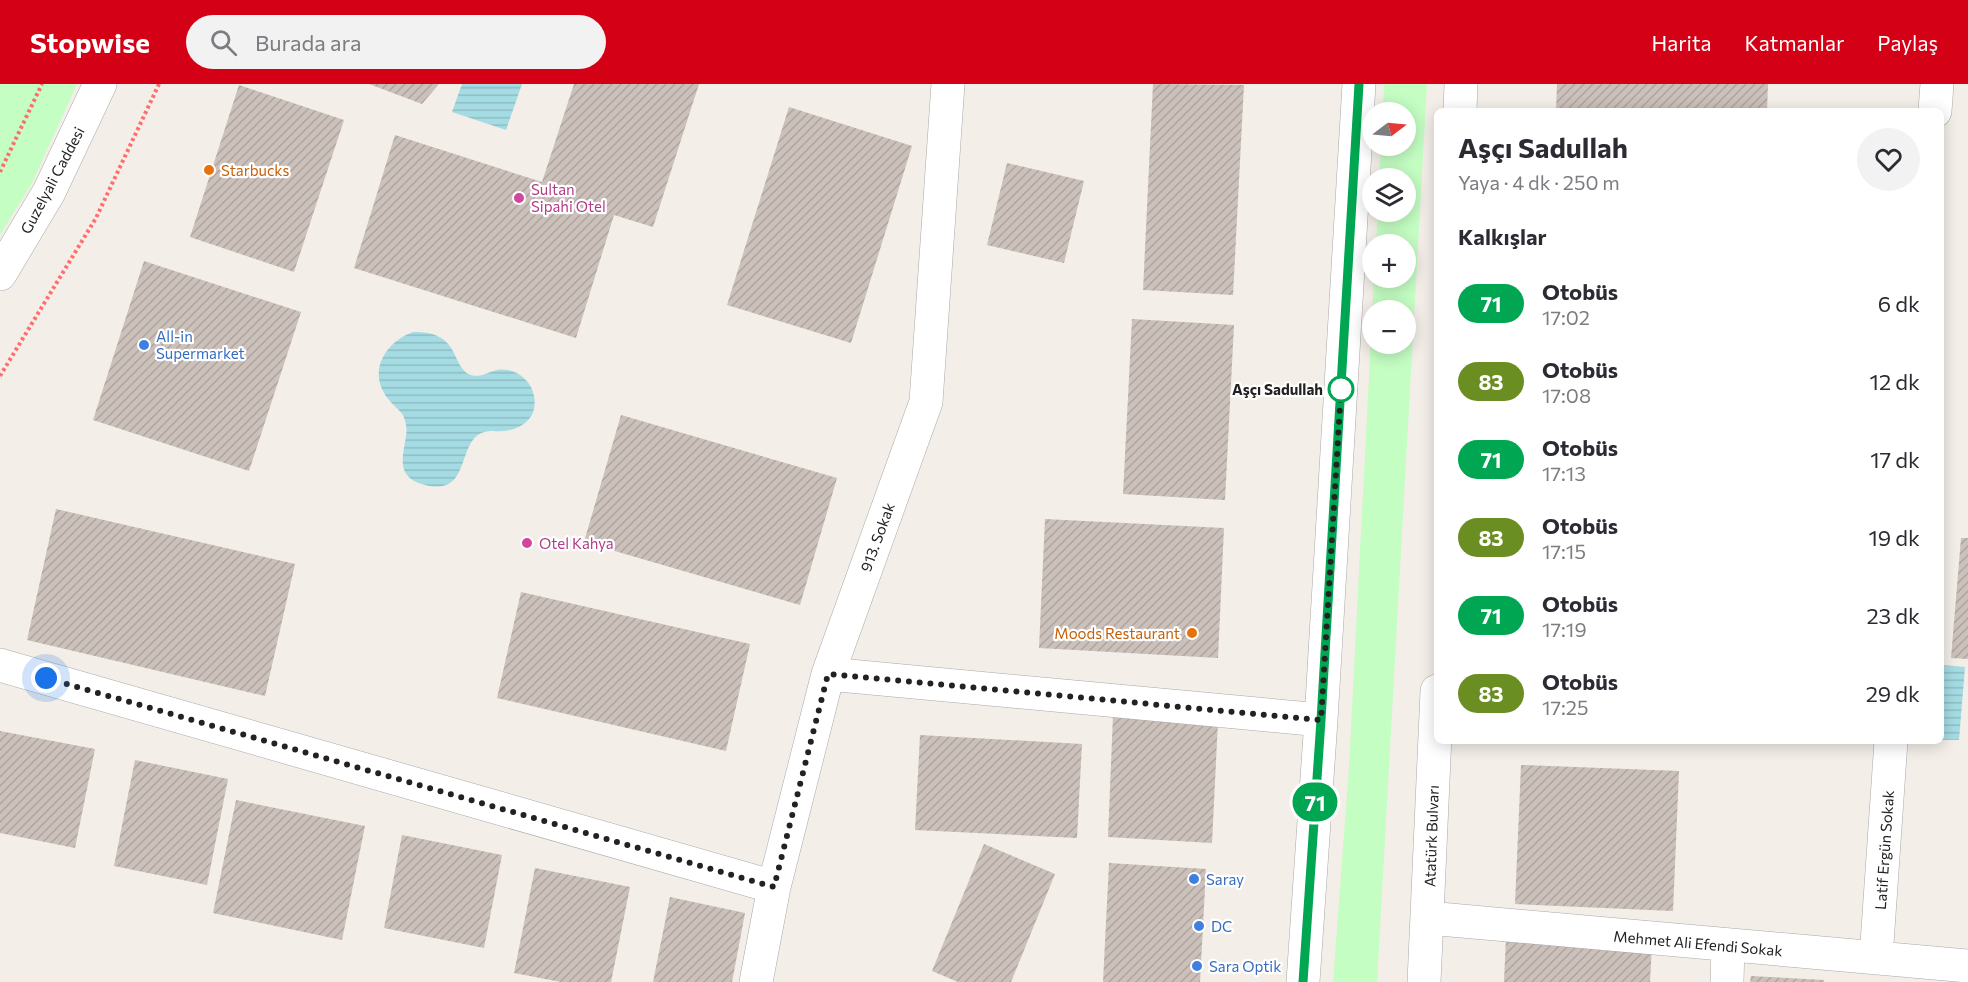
<!DOCTYPE html>
<html lang="tr">
<head>
<meta charset="utf-8">
<style>
  :root { --surface:#fff; --page:#f2f2f3; --text:#2b2b33; --muted:#7c7c81; --accent:#d40015 }
  body { margin:0; font-family:Commissioner,sans-serif; background:var(--page); color:var(--text); height:100vh; display:flex; flex-direction:column; font-size:22px; white-space:nowrap }
  * { box-sizing:border-box; margin:0 }
  p { font-size:20px; color:var(--muted) }
  .icon { flex:none; width:33px; height:33px; fill:none; stroke:currentColor; stroke-width:2; stroke-linecap:round; stroke-linejoin:round }
  .map { position:relative; flex:1; overflow:hidden }
  .side { position:absolute; left:1434px; top:24px; width:510px; height:636px; display:flex; flex-direction:column; background:var(--surface); border-radius:9px; box-shadow:0 3px 15px #0003 }
  .side>* { flex:none }
  .badge { padding:0 12px; border-radius:20px; font-size:21px; line-height:39px }
  .needle { width:39px; rotate:74deg }
  .fabs { position:absolute; left:1362px; top:18px; display:grid; gap:12px }
  .fabs a { display:grid; place-items:center; width:54px; height:54px; border-radius:50%; background:var(--surface); box-shadow:0 3px 15px #0003; font-size:30px }
  .you { position:absolute; width:30px; height:30px; margin:-15px; border:4px solid #fff; border-radius:50%; background:#1a73e8; box-shadow:0 0 0 9px #1a73e833 }
  .map>.badge { position:absolute; translate:-50% -50%; box-shadow:0 0 0 3px #fff }
  h2 { padding:0 24px; font-size:22px; line-height:54px }
  .round { display:grid; place-items:center; flex:none; width:63px; height:63px; border-radius:32px; background:var(--page) }
  .overview { display:flex; align-items:center; justify-content:space-between; height:102px; padding:0 24px }
  h1 { font-size:28px; font-weight:700; line-height:45px }
  ul { padding:0; list-style:none }
  li { display:flex; align-items:center; gap:18px; height:78px; padding:0 24px }
  li div { flex:1 }
  li b { display:block; font-size:22px }
  li em { font-style:normal }
  li .badge { min-width:66px; font-weight:700; text-align:center }
  header { display:flex; align-items:center; gap:36px; box-sizing:border-box; height:84px; padding:0 30px; background:var(--accent); color:#fff }
  header strong { font-size:28px }
  nav { display:flex; gap:33px; margin-inline-start:auto; font-size:21px }
  .search { width:420px; height:54px; background:var(--page); display:flex; align-items:center; gap:15px; box-sizing:border-box; padding:0 21px; border-radius:33px; color:var(--muted); font-size:22px }
  .map>svg:first-child { display:block }
  .park { fill:#c4fec3; fill-rule:evenodd }
  .water { fill:url(#water-rules) }
  .building { fill:url(#building-hatch) }
  .lines { fill:none; stroke-linecap:round; stroke-linejoin:round }
  .minor-casing { stroke:#a9a9a9; stroke-width:34 }
  .path { stroke:#ff6d6d; stroke-width:4; stroke-dasharray:3 3; stroke-linecap:butt }
  .minor { stroke:#fff; stroke-width:33 }
  .line-casing { stroke:#fff; stroke-width:14 }
  .line { stroke:#00a651; stroke-width:9 }
  .walk { stroke:#222; stroke-width:6; stroke-dasharray:0 10.8 }
  .food-dot { fill:#e8710a; stroke:#fff; stroke-width:2 }
  .hotel-dot { fill:#d1479c; stroke:#fff; stroke-width:2 }
  .shop-dot { fill:#3f7fe0; stroke:#fff; stroke-width:2 }
  .stop-dot { fill:#fff; stroke:#00a651; stroke-width:3 }
  .labels { text-anchor:middle; dominant-baseline:central; stroke-width:4.5; stroke-linejoin:round; paint-order:stroke }
  .food-label { font-size:15px; fill:#c56008; stroke:#fff; text-anchor:start }
  .street-label { font-size:15px; fill:#222; stroke:#fff }
  .hotel-label { font-size:15px; fill:#b23c85; stroke:#fff; text-anchor:start }
  .shop-label { font-size:15px; fill:#366cbe; stroke:#fff; text-anchor:start }
  .stop-label { font-size:15px; font-weight:bold; fill:#222; stroke:#fff; text-anchor:end }
</style>
</head>
<body>
<header>
<strong>Stopwise</strong>
<div class="search"><svg class="icon" aria-label="search" viewBox="0 0 24 24"><circle cx="10" cy="10" r="6"/><path d="M15 15l6 6"/></svg>Burada ara</div>
<nav><a>Harita</a><a>Katmanlar</a><a>Paylaş</a></nav>
</header>
<div class="map">
<svg width="1968" height="898" viewBox="0 0 1968 898">
  <defs>
    <pattern id="water-rules" width="6" height="5" patternUnits="userSpaceOnUse" patternTransform="scale(1.5)"><rect width="6" height="5" fill="#a5dce4"/><path d="M0 2.5h6" fill="none" stroke="#8ebcc3"/></pattern>
    <pattern id="building-hatch" width="6" height="6" patternUnits="userSpaceOnUse" patternTransform="scale(1.5)"><rect width="6" height="6" fill="#cbc0ba"/><path d="M-1 1l2-2M0 6l6-6M5 7l2-2" fill="none" stroke="#aea5a0"/></pattern>
  </defs>
  <rect width="100%" height="100%" fill="#f3eee8"/>
  <path class="park" d="M0,0h77l-45,99 -32,52z
    M1384,0h43l-50,898h-44l16,-215 25,-489h32v-34h-30l2,-32h28v-34h-27l2,-32h25v-34h-23zM1372,226h34v34h-34z"/>
  <path class="water" d="M462,0h60l-16,46 -54,-18z
    M413,248c49,-1 37,35 58,43 10,3 17,-3 26,-5 17,-3 34,9 37,26 5,26 -19,37 -40,35 -42,-3 -17,67 -69,54 -38,-9 -15,-42 -19,-60 -2,-14 -9,-15 -17,-25 -23,-27 -4,-58 24,-68z
    M1941,581l24,2 -6,73h-18z"/>
  <path class="building" d="M369,0h70l-17,20z
    M574,0h125l-46,143 -39,-12 -38,123 -222,-70 41,-133 147,47z
    M1153,0l91,1 -11,210 -90,-5z
    M1557,0h211l-1,27h-211z
    M239,1l105,35 -50,152 -104,-35z
    M789,23l123,39 -61,197 -124,-38z
    M1007,79l77,18 -20,82 -77,-18z
    M144,177l157,51 -52,159 -156,-51z
    M1132,235l102,6 -9,175 -102,-6z
    M621,331l216,63 -37,127 -216,-63z
    M56,425l239,55 -30,132 -238,-56z
    M1045,435l179,9 -6,130 -179,-10z
    M1961,454h7v121l-17,-1z
    M521,508l229,52 -24,107 -229,-53z
    M1113,631l105,6 -6,122 -104,-6z
    M0,647l95,18 -20,99 -75,-15z
    M920,651l162,9 -5,94 -162,-8z
    M135,676l93,19 -21,106 -93,-19z
    M1521,681l158,6 -6,140 -158,-7z
    M236,716l129,26 -23,114 -129,-27z
    M402,751l100,20 -18,93 -100,-20z
    M984,760l71,30 -44,108h-53l-26,-11z
    M1109,779l97,6 -6,113h-97z
    M535,784l95,19 -19,95h-50l-47,-9z
    M670,813l75,16 -13,69h-79z
    M1506,853l146,7 -2,38h-146z
    M1751,892l73,4v2h-74z"/>
  <g class="lines">
    <defs>
      <path id="minor" d="M1460,27l1,-27
        M1935,27l2,-27
        M0,190l49,-82 51,-108
        M0,581l774,222
        M828,590l493,46
        M1428,834l540,48
        M1876,874l15,-217
        M756,898l18,-95 54,-213 98,-272 22,-318
        M1303,898l18,-262 38,-636
        M1424,898l13,-291
        M1727,898l1,-36"/>
    </defs>
    <use href="#minor" class="minor-casing"/>
    <path class="path" d="M0,88l42,-88
      M0,292l96,-158 63,-134"/>
    <use href="#minor" class="minor"/>
  </g>
  <g class="lines">
    <defs>
      <path id="line" d="M1303,898l18,-262 38,-636"/>
    </defs>
    <use href="#line" class="line-casing"/>
    <use href="#line" class="line"/>
    <path class="walk" d="M46,594l728,209 54,-213 493,46 20,-331"/>
  </g>
  <g class="food-dot">
    <circle cx="209" cy="86" r="6"/>
    <circle cx="1192" cy="549" r="6"/>
  </g>
  <g class="hotel-dot">
    <circle cx="519" cy="114" r="6"/>
    <circle cx="527" cy="459" r="6"/>
  </g>
  <g class="shop-dot">
    <circle cx="144" cy="261" r="6"/>
    <circle cx="1194" cy="795" r="6"/>
    <circle cx="1199" cy="842" r="6"/>
    <circle cx="1197" cy="882" r="6"/>
  </g>
  <circle class="stop-dot" cx="1341" cy="305" r="12"/>
  <g class="labels">
    <g class="food-label">
      <text x="221" y="86">Starbucks</text>
      <text x="1180" y="549" text-anchor="end">Moods Restaurant</text>
    </g>
    <g class="street-label">
      <text transform="translate(52 96) rotate(-62)">Guzelyali Caddesi</text>
      <text transform="translate(877 453) rotate(-70)">913. Sokak</text>
      <text transform="translate(1431 752) rotate(-88)">Atatürk Bulvarı</text>
      <text transform="translate(1884 766) rotate(-86)">Latif Ergün Sokak</text>
      <text transform="translate(1698 859) rotate(5)">Mehmet Ali Efendi Sokak</text>
    </g>
    <g class="hotel-label">
      <text x="531" y="105">Sultan<tspan x="531" dy="17">Sipahi Otel</tspan></text>
      <text x="539" y="459">Otel Kahya</text>
    </g>
    <g class="shop-label">
      <text x="156" y="252">All-in<tspan x="156" dy="17">Supermarket</tspan></text>
      <text x="1206" y="795">Saray</text>
      <text x="1211" y="842">DC</text>
      <text x="1209" y="882">Sara Optik</text>
    </g>
    <g class="stop-label">
      <text x="1323" y="305">Aşçı Sadullah</text>
    </g>
  </g>
</svg>
<div class="fabs">
<a><svg class="needle" viewBox="-14 -14 28 28"><path d="M0-13l5 13h-10z" fill="#e53935"/><path d="M0 13l5-13h-10z" fill="#7c7c81"/></svg></a>
<a><svg class="icon" aria-label="layers" viewBox="0 0 24 24"><path d="M12 4l9 5-9 5-9-5zM3 14l9 5 9-5"/></svg></a>
<a>+</a>
<a>−</a>
</div>
<div class="you" style="left:46px;top:594px"></div>
<b class="badge" style="left:1315px;top:718px;background:#00a651;color:#fff">71</b>
<section class="side">
<div class="overview"><div><h1>Aşçı Sadullah</h1><p>Yaya · 4 dk · 250 m</p></div><a class="round"><svg class="icon" aria-label="heart" viewBox="0 0 24 24"><path d="M12 20l-8-8c-3-5 5-10 8-4 3-6 11-1 8 4z"/></svg></a></div>
<h2>Kalkışlar</h2>
<ul>
<li><span class="badge" style="background:#00a651;color:#fff">71</span><div><b>Otobüs</b><p>17:02</p></div><em>6 dk</em></li>
<li><span class="badge" style="background:#6b8e23;color:#fff">83</span><div><b>Otobüs</b><p>17:08</p></div><em>12 dk</em></li>
<li><span class="badge" style="background:#00a651;color:#fff">71</span><div><b>Otobüs</b><p>17:13</p></div><em>17 dk</em></li>
<li><span class="badge" style="background:#6b8e23;color:#fff">83</span><div><b>Otobüs</b><p>17:15</p></div><em>19 dk</em></li>
<li><span class="badge" style="background:#00a651;color:#fff">71</span><div><b>Otobüs</b><p>17:19</p></div><em>23 dk</em></li>
<li><span class="badge" style="background:#6b8e23;color:#fff">83</span><div><b>Otobüs</b><p>17:25</p></div><em>29 dk</em></li>
</ul>
</section>
</div>
</body>
</html>
